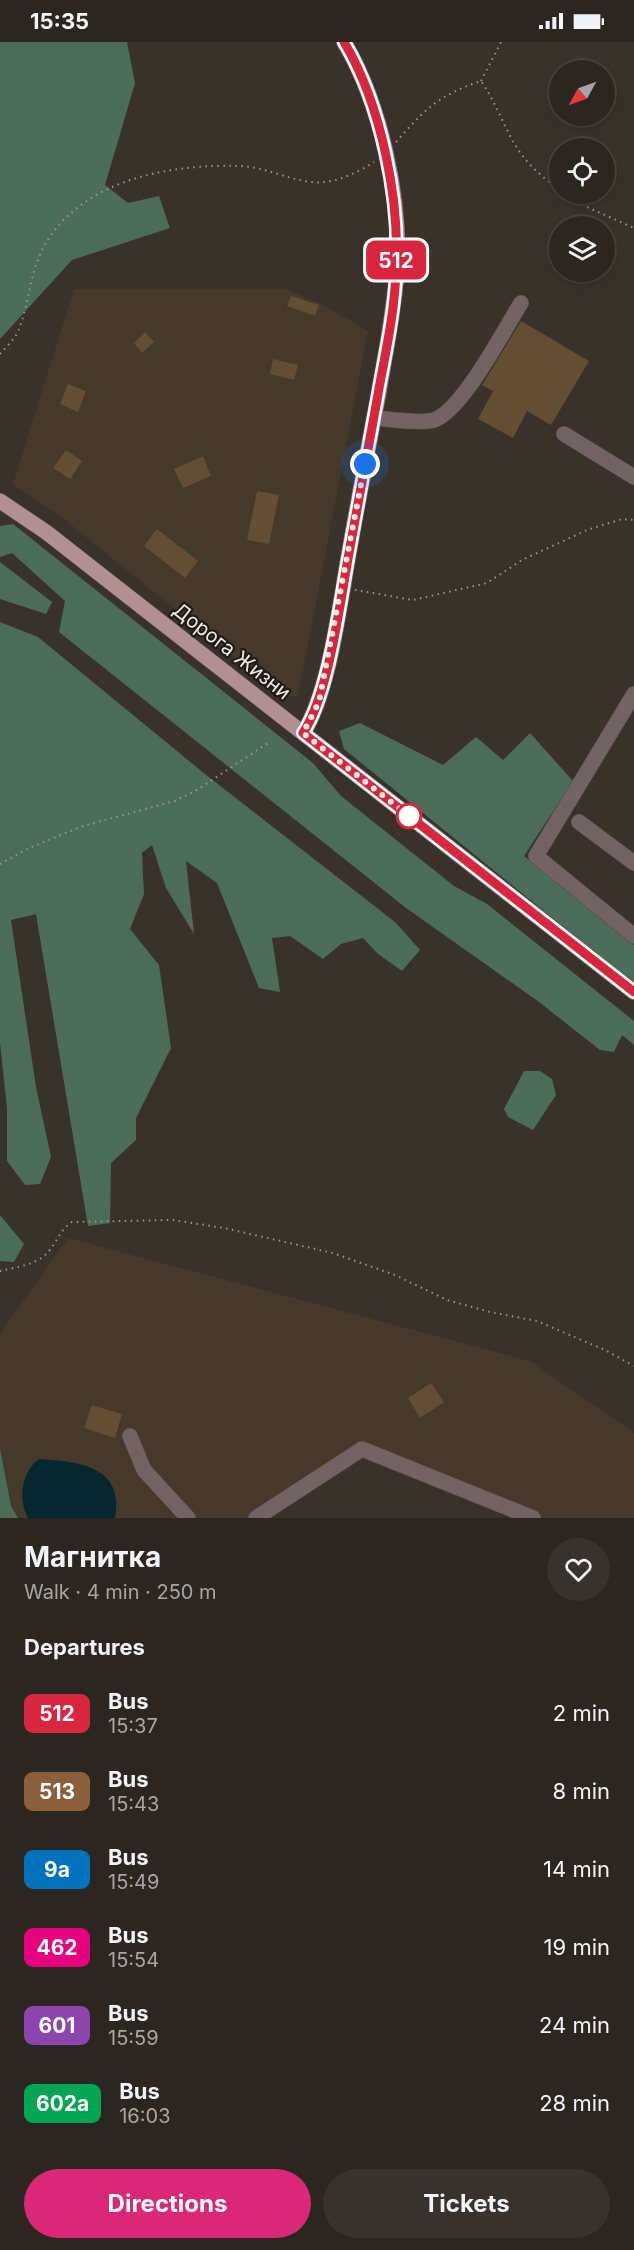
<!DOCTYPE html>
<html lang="en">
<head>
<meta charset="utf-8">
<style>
  :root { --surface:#2b2620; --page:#37322d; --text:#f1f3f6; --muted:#a6a5a5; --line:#47433e; --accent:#db2777 }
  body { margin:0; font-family:Inter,sans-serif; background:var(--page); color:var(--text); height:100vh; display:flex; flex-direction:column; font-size:22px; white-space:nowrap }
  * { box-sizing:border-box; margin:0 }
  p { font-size:20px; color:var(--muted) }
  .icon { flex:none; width:33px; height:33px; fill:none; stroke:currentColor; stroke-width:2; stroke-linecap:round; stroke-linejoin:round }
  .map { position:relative; height:1476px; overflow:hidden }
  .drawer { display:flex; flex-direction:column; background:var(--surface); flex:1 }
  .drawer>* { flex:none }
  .badge { padding:0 12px; border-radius:9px; font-size:21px; line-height:39px }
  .needle { width:39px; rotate:230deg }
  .tools { position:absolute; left:549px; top:18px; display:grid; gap:12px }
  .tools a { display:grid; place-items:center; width:66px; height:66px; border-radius:50%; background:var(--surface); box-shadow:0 3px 9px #0003,0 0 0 2px var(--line); font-size:30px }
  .you { position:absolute; width:30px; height:30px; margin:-15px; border:4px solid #fff; border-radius:50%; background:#1a73e8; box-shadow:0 0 0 9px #1a73e833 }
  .map>.badge { position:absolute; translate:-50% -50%; box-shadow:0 0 0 3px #fff }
  h2 { padding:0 24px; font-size:22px; line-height:54px }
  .round { display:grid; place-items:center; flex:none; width:63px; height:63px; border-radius:32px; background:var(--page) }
  .overview { display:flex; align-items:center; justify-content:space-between; height:102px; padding:0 24px }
  h1 { font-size:28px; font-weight:700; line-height:45px }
  .cta { display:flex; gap:12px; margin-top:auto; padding:12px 24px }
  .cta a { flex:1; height:69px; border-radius:36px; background:var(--accent); color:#fff; font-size:24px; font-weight:700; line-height:69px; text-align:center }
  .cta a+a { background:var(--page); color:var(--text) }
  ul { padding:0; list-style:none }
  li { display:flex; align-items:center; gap:18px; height:78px; padding:0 24px }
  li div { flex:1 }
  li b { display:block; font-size:22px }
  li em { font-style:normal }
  li .badge { min-width:66px; font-weight:700; text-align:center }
  .status { display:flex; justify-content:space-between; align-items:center; height:42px; padding:0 30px; background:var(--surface); direction:ltr }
  .status svg { height:16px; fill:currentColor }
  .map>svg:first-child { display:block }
  .industrial { fill:#45392a }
  .forest { fill:#4b6c59 }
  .water { fill:#06272f }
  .building { fill:#634d33 }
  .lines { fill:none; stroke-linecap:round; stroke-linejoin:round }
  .minor-casing { stroke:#564f48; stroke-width:16 }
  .major-casing { stroke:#564f48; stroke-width:16 }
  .path { stroke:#9b958f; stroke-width:2; stroke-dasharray:1.5 4.5; stroke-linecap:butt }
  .minor { stroke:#736264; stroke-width:15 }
  .major { stroke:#b28f93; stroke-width:15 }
  .line-casing { stroke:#fff; stroke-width:14 }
  .line { stroke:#d7263d; stroke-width:9 }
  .walk { stroke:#eee9e4; stroke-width:6; stroke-dasharray:0 10.8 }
  .stop-dot { fill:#fff; stroke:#d7263d; stroke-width:3 }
  .labels { text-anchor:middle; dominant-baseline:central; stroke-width:4.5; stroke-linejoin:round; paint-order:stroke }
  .street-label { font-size:20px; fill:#eee9e4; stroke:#1e1b17 }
</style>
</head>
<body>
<div class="status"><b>15:35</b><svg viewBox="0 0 49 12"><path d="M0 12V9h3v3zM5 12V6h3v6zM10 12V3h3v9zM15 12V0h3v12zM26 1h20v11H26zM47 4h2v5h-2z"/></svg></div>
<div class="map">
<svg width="634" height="1476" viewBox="0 0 634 1476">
  <rect width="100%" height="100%" fill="#39322a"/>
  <path class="industrial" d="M74,247h212l37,16 45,26 -70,366 -16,-1 -222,-180 -47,-32z
    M68,1196l462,123 104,72v85h-120l-153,-64 -93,64h-250l-7,-12 -11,-58v-114z"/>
  <path class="forest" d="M0,0h127l8,41 -30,102 23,18 31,-7 11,32 -98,32 -72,79z
    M13,482l300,239 28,33 113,90 33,18 147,117v24l-12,-10 -8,17 -14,-2 -61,-48 -133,-94 -347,-276 6,-31 -53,-48 -12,4v-31z
    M0,520l52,40 -6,12 -46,-15z
    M0,580l38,15 167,137 190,148 25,28 -18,21 -24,-17 -15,-16 -22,6 -18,15 -33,-23 -18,2 8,54 -21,-4 -42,-105 -31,-22 8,73 -28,-46 -14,-43 -10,8 2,41 -14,35 29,36 12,83 -35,70v22l-25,23 -1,60 -22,3 -52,-312 -25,6 25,167 15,70 -11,27 -15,1 -18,-24v-53l-7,-65z
    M360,681l83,42 33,-28 27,23 27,-27 43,48 -49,75 110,89v39l-290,-235 -5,-18z
    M524,1029h16l12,8 4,16 -23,35 -25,-13 -4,-8z
    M0,1173l24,29 -10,18 -14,-1z
    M0,1406l11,58 7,12h-18z"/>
  <path class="water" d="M39,1417c41,3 85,7 76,59h-87c-10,-18 -7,-46 11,-59z"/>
  <path class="building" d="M291,254l28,9 -4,11 -28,-10z
    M521,279l68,40 -38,64 -24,-14 -14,27 -35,-19 15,-28 -11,-6z
    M145,290l9,10 -12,11 -8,-10z
    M273,317l25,6 -4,15 -24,-6z
    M68,342l18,7 -8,21 -18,-8z
    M66,408l16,11 -12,18 -17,-11z
    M203,414l8,20 -28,12 -9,-19z
    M257,449l22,4 -10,49 -22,-4z
    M157,487l41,32 -13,17 -41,-32z
    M431,1341l13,19 -24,16 -12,-20z
    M92,1363l30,9 -7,24 -31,-10z"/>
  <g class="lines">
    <defs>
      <path id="minor" d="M374,376c15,1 46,6 60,2 28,-9 70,-90 87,-117
        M564,392l70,43
        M634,652l-98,162 98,80
        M579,780l55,41
        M130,1394l14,34 44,48
        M256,1476l106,-69 171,69"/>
      <path id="major" d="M0,459l46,31 588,460
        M303,691c26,-39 37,-130 46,-180 9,-52 19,-104 29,-156 7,-42 16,-84 19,-127 4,-71 -16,-166 -53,-228"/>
    </defs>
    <use href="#minor" class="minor-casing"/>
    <use href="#major" class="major-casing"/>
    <path class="path" d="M481,39l20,-39
      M396,100c29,-33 43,-47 85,-61 14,20 21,41 33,62 10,18 28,35 46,46
      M567,152l20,13 47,21
      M0,312c6,-7 16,-16 19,-25 13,-34 10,-66 35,-98 42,-54 121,-67 186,-65 25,1 46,13 71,16 21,3 46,-9 63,-20
      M355,548l58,10 74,-17 35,-23 65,-30 35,-11 12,1
      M0,822l29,-16 54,-22 92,-25 22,-11 74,-49
      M0,1229c16,-4 38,-6 49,-20 9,-11 11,-21 23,-29l101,-2 51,8 109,25 62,22 52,25 43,12 47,9 68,29 29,16"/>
    <use href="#minor" class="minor"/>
    <use href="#major" class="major"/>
  </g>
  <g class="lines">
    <defs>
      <path id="line" d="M344,0c37,62 56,157 52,228 -1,38 -9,76 -16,113 -10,57 -21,114 -31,170 -9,49 -20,141 -46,180l331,259"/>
    </defs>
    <use href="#line" class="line-casing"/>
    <use href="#line" class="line"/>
    <path class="walk" d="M365,422l-46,238 -16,31 106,83"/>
  </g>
  <circle class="stop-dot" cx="409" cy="774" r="12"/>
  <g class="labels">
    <g class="street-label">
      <text transform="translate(232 609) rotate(38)">Дорога Жизни</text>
    </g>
  </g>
</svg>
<div class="tools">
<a><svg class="needle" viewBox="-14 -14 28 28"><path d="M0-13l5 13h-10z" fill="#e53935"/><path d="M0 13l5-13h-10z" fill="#a6a5a5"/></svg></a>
<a><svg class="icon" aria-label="locate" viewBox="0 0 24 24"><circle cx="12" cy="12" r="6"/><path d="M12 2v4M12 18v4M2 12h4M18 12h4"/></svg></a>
<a><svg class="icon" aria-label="layers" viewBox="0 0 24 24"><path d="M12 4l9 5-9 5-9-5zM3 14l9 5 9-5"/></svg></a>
</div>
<div class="you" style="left:365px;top:422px"></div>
<b class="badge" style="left:396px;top:218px;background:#d7263d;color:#fff">512</b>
</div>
<section class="drawer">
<div class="overview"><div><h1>Магнитка</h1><p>Walk · 4 min · 250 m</p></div><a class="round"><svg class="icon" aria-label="heart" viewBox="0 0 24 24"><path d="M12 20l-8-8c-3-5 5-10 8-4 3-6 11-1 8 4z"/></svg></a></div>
<h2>Departures</h2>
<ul>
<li><span class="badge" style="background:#d7263d;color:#fff">512</span><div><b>Bus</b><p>15:37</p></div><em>2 min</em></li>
<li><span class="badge" style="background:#8b5e3c;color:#fff">513</span><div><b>Bus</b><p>15:43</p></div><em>8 min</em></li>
<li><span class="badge" style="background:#0072bc;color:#fff">9а</span><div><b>Bus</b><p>15:49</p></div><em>14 min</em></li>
<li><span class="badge" style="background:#e6007e;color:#fff">462</span><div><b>Bus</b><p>15:54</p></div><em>19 min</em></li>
<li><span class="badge" style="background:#8e44ad;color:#fff">601</span><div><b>Bus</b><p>15:59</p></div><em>24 min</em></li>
<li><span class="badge" style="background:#00a651;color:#fff">602а</span><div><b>Bus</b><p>16:03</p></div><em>28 min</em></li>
</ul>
<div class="cta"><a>Directions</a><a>Tickets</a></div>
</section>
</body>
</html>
